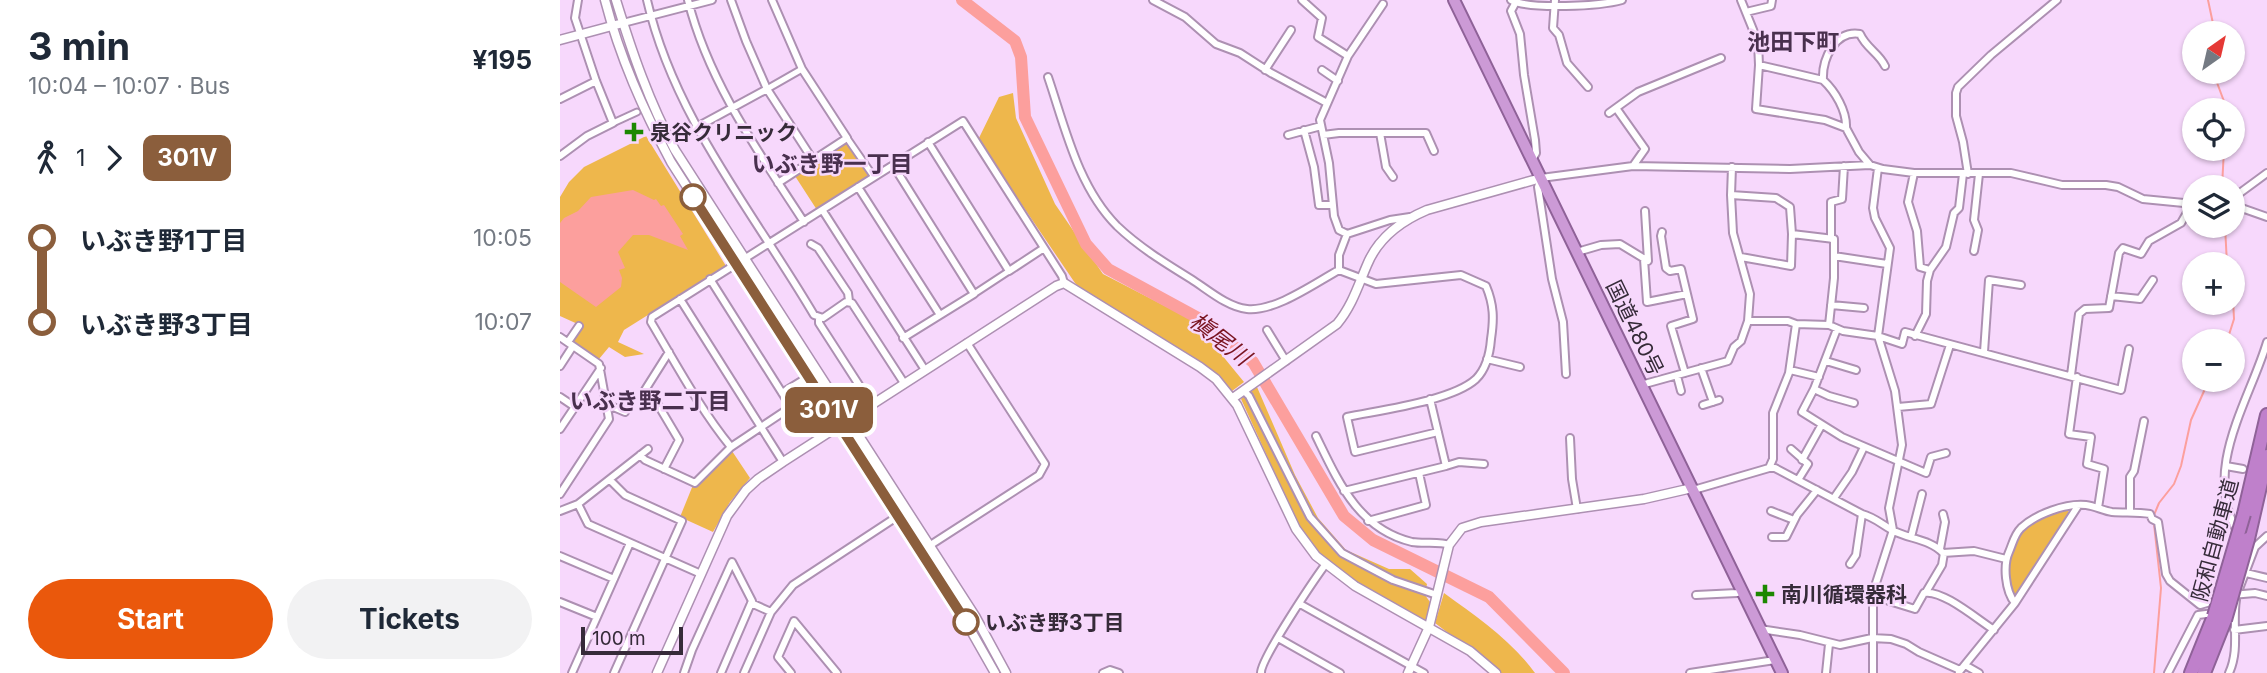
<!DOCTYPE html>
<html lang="en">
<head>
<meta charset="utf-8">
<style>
  :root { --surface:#fff; --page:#f2f2f3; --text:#1f2937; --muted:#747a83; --accent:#ea580c }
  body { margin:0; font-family:Inter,"Noto Sans JP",sans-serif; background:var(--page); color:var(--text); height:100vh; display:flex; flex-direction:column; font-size:26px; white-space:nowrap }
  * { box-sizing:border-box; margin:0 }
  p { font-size:23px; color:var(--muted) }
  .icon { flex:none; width:38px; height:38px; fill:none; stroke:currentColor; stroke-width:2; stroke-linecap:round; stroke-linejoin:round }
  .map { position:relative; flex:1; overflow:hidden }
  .side { display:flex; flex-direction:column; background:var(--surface); width:560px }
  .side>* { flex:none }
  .badge { padding:0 14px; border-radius:10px; font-size:24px; line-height:46px }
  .needle { width:46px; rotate:34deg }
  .buttons { position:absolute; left:1622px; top:21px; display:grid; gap:14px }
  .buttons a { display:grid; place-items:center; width:63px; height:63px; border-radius:50%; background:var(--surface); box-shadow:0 2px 5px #0004; font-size:35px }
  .scale { position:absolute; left:21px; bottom:18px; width:102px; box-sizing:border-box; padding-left:7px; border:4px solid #362b39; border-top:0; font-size:19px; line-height:24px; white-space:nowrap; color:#362b39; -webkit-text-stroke:5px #f7d8fc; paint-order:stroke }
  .map>.badge { position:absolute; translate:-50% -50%; box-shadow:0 0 0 4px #fff }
  .legs { display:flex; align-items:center; gap:10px; height:77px; padding:0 28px; font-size:23px }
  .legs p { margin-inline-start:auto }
  .summary { display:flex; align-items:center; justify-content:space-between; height:119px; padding:0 28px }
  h1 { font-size:38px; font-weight:700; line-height:52px }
  .button { display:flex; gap:14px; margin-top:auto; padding:14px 28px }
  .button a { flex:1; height:80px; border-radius:42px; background:var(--accent); color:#fff; font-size:28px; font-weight:700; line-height:80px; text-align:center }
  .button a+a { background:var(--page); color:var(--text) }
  ul { padding:0 28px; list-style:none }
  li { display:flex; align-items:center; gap:24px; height:84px; font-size:26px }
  li i { display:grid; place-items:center; width:10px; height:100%; margin:0 9px; background:currentColor }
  li i::after { content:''; width:18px; height:18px; margin:-9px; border:5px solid; border-radius:50%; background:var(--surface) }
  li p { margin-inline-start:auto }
  li:first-child i { background:linear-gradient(#0000 50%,currentColor 0) }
  li:last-child i { background:linear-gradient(currentColor 50%,#0000 0) }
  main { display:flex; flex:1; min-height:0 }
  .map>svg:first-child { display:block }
  .green { fill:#eeb74c }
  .water { fill:#fc9f9d }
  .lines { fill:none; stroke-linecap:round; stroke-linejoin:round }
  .stream { stroke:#fc9f9d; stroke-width:2 }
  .river { stroke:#fc9f9d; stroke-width:12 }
  .pedestrian-casing { stroke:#ad90b2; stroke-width:9 }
  .minor-casing { stroke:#ad90b2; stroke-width:10 }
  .tertiary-casing { stroke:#ad90b2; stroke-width:11 }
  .trunk-casing { stroke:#8f6298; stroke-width:14 }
  .motorway-casing { stroke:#8f6298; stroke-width:16 }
  .pedestrian { stroke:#fff; stroke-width:5 }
  .minor { stroke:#fff; stroke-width:6 }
  .tertiary { stroke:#fff; stroke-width:8 }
  .trunk { stroke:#cc9ad6; stroke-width:10 }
  .motorway { stroke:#bf80cb; stroke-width:12 }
  .motorway-bridge-casing { stroke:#8f6298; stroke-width:16; stroke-linecap:butt }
  .motorway-bridge { stroke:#bf80cb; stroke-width:12 }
  .line-1-casing { stroke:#fff; stroke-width:16 }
  .line-1 { stroke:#8b5e3c; stroke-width:10 }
  .poi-dot { fill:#1c8801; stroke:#f7d8fc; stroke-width:2.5 }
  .stop-1-dot { fill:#fff; stroke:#8b5e3c; stroke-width:3.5 }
  .labels { text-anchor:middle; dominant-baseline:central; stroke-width:5; stroke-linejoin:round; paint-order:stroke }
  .poi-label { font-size:21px; font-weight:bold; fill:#362b39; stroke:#f7d8fc; text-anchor:start }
  .street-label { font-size:21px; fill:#362b39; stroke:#f7d8fc }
  .stop-label { font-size:21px; font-weight:bold; fill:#362b39; stroke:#f7d8fc; text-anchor:start }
  .neighbourhood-label { font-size:23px; font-weight:bold; fill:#49304e; stroke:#f7d8fc }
  .water-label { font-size:23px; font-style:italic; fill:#7a1420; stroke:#f7d8fc }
</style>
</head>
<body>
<main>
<section class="side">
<div class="summary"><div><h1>3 min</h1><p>10:04 – 10:07 · Bus</p></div><b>¥195</b></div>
<div class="legs"><svg class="icon" aria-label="walk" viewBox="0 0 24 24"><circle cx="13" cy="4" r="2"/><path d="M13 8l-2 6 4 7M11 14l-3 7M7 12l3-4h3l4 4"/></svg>1<svg class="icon" aria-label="forward" viewBox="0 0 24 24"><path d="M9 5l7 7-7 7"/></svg><b class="badge" style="background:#8b5e3c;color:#fff">301V</b></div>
<ul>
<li><i style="color:#8b5e3c"></i><b>いぶき野1丁目</b><p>10:05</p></li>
<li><i style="color:#8b5e3c"></i><b>いぶき野3丁目</b><p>10:07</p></li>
</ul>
<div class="button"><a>Start</a><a>Tickets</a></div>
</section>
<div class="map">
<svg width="1707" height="673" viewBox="0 0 1707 673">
  <rect width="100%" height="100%" fill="#f7d8fc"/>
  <path class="green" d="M453,93l3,25 39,86 48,70 91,47 50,61 -12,9 -31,-26 -116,-71 -10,-11 -97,-143 21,-43z
    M86,136l80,130 -102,64 -6,12 26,12 -19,3 -16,-10 -10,12 -26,-18 9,-15 -22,-10v-119l9,-15 15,-15z
    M287,141l24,35 -54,34 -22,-34z
    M697,387l38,88 23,43 28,32 43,19h21l17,15 -2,11 5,7 -4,19 -70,-38 -29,-21 -24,-27 -62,-136z
    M172,451l18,27 -20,24 -17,30 -33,-15 13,-32 3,1z
    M1508,510l1,3 -53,81 -3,-1c-2,-10 -6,-23 -4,-33 6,-32 30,-42 59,-50z
    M884,593c33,24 67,47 91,80h-34l-66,-50z"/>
  <path class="water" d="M73,190l21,10 2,-1 5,7 3,-1 19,29 -3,2 8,14 -39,-15h-16l-15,17 7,16 -6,2 3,8 -1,9 -25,20 -36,-25v-59l4,-5 14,-7 13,-14z"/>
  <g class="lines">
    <path class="stream" d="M1648,0l7,33
      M1653,72l12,32v6
      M1662,187l2,-38
      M1665,226l2,38
      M1667,341l7,-22 -1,-20
      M1594,515l5,-12 15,-19 7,-18 10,-46 18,-40
      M1594,524l7,64 -7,85"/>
    <path class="river" d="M402,0l53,41 6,16 4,60 61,127 22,25 92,50 53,43 91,154 29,24 116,57 75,76"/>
    <defs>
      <path id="pedestrian" d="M207,89l35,-20
        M53,123l24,-11
        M118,138l19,-11
        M287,138l27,39
        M414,294l35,-23"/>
      <path id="minor" d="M87,0c27,118 107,213 167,315l9,3 23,-16 6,1 52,80
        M128,0c20,81 71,153 116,222
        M171,0l15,41 21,48 46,71
        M212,0l30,69 45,69 -69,45
        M593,0l32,17 31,27 24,9 31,20 56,30
        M742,0l20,18 -4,19 30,19
        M951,0c19,10 90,6 111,0
        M957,0l-6,11 9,23 4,41 11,65 1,13 -4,7
        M995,0l-2,28 6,7 8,28 21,24
        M1181,0l17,42 1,23 -3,44 69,11 21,8 13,24 11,13
        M1186,12l25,-6 1,-6
        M63,23l89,-23
        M1199,65l64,15c12,11 24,31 23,48
        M705,70l26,-40
        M762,70l16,11
        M488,77c17,50 30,110 69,149 22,21 48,37 74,53 16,10 36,28 56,30 28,3 68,-26 92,-39
        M1263,80c-1,-21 12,-50 37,-46 6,14 19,19 25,32
        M0,99l36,-18
        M1056,108l29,41 -12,17
        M1049,113l29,-21 83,-34
        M137,127l70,-38
        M744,130l10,37 5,38h14
        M820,133l6,34 7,10
        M728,135l33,-9
        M763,135l16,-2h87l8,18
        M368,142l81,129 35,-23
        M0,156l27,-20 26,-13 -17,-42 -21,-63 3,-18
        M333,165l81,129 -71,44
        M1354,173l-6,29 9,29 3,36 10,3
        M1408,174l-5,-32 -7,-26v-23l2,-6 33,-32 66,-55
        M298,187l82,128
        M1171,195l45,3 14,9 2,27 42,5v39l-5,47
        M1673,198l34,-25
        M1673,205l34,12
        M263,211l102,159
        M850,217l-20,3 -43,14 -8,21v15l37,14 85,-9 25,11c8,19 8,33 5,53 -1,13 -5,30 -15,40 -24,22 -96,31 -129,38l8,35 83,-20
        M1102,232l-1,4 5,32 4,3 11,-2 12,50 -22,7 14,47
        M787,234l-8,-4 -5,-14 -5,-53 -9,-43 28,-64 35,-52
        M1271,239v-37l11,-3 2,-33
        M251,244l7,4 30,45 1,8
        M1414,251l4,-21 -4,-10 5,-46
        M1017,252l24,-7 19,-1 28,17 -3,-50
        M1274,256l53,8
        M1181,257l50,9 1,-32
        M1084,259l3,43 40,-8
        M1551,296l29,3 13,-19
        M120,299l103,163
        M1271,305l33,3
        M259,318v5l40,62
        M1188,321h40l8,3 33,1 14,6 35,5 24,8 3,-12 216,58 8,-41
        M1277,329l-23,60 -12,23 40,25 84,36 5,-16 15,-4
        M707,330l19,31
        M1355,336l11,-22 1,-33 3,-11 16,-23 8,-34 5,-5 4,-34
        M0,337l39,27 10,55 -49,75
        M8,342l11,-16
        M1424,352l5,-72 32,5
        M927,359l33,8
        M1266,361l30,9
        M0,366l13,-20
        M1141,368l12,34
        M1230,370l29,7
        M1006,374l-3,-52 -11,-43 -14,-92 3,-9 92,-12 157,3 80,-4 13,4 31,4h97l51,12h44l12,2 25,12 51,5
        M1511,375l8,-61 6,-5 24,-1 10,-55 4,-5 18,6 8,-13 32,-18 11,-19
        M1117,376l4,15
        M1517,377l-8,57 22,3 -4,27 17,5 -6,39
        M1081,385l87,-24 6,-14 7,-6 7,-20 2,-27 -17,-61 -2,-38 1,-28
        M1254,389l15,7 25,7
        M684,391l5,5 61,121 32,36 51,27 44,15
        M222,393l26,-16
        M0,397l15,10
        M1143,405l16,-5
        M47,407l4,-1 14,6
        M1338,407l33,-3 19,-59
        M0,429l41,-61
        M756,436c22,45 42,93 96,106 11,2 29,-1 37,3
        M1010,438l2,41 5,30
        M171,447c-31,-38 -55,-83 -80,-125l1,-5 311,-196 99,155 2,7
        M1231,449l17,15 -10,16
        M80,455l5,5 50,23 36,-36 60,-40 -81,-128
        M1242,460l19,-34
        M886,466l13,-4 25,2
        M1666,466l17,3
        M1209,468l4,-9v-46l16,-40 7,-49
        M104,469l15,-29 -22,-37 -12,-13 24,-38
        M50,480l15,15 57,26 -68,152
        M1132,488l5,1 72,-21h6l87,46c12,3 19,10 30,16 16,9 38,9 51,23l31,-2 32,8
        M784,491l102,-25 -16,-67
        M1274,498l18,-26 12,-25
        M18,504l10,20 113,50
        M0,511l18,-7 70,-55
        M1211,511l23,9
        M1570,511v-34l4,-6 10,-50
        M808,521l58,-16 -7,-32
        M1677,531c-35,-62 12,-129 30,-189
        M1212,537h14l11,-22 20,-25
        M1351,537l11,-43
        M369,546l110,-71 6,-11 -78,-121
        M1380,549l5,-27 -2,-8
        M0,556l54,23
        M1290,564l6,-9 6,-41
        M1686,573l21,5
        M1679,589l16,-42 12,-11
        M1366,592l16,-27 2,-12
        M1136,595l41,-2 5,-2
        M1671,595l24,-2 12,3
        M1313,596l42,13 9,-16c18,-4 54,27 70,37
        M0,602l37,15
        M191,603l20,9
        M1455,603c-10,-12 -12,-38 -6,-51 4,-9 5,-17 12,-24 15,-14 45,-25 65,-23 9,1 18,6 26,7 13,1 25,0 38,2l2,5 6,3 8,52 4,7 30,24 17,-5
        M740,604l124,69
        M1200,629l40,6 40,10 32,-7 19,1 15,5 13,8 41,18
        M1674,630l33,-4
        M718,638l62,35
        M1405,665l14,8
        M1399,672l56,-69 63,-97
        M12,673l58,-130
        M124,673l8,-23 40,-88 20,39 -31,72
        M184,673l27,-61 22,-27 105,-69
        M231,673l-13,-16 16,-36 43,52
        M543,673l7,-3 9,3
        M701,673c-1,-13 53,-93 64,-108
        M1130,673l85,-13
        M1266,673l3,-29
        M1313,673v-73l3,-17 17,-53 -4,-22 13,-63 -7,-54 -17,-55 12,-88 -15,-30 -2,-10 5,-40
        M1608,673l30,-58 16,-2
        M1669,673c11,-24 3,-48 7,-73"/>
      <path id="tertiary" d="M45,0c15,58 38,109 66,162l295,460 29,51
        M56,0c16,52 33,102 59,150l300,466 31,57
        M0,40l63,-17
        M673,398l104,-74c15,-18 21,-38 30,-59 11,-27 34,-44 60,-55l114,-32
        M97,673l70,-157 19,-26 12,-11 25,-17 273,-176 8,-3 136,84 16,12 21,26 59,124 20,27 39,30 115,65 26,22
        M848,673l21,-46 20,-82 13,-17 19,-6 163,-23 48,-11"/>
      <path id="trunk" d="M894,0l328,673"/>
      <path id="motorway" d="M1684,514l23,-99
        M1688,539l19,-83
        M1631,673l23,-57
        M1644,673l21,-53"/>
    </defs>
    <use href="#pedestrian" class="pedestrian-casing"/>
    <use href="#minor" class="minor-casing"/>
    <use href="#tertiary" class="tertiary-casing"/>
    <use href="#trunk" class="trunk-casing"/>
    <use href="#motorway" class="motorway-casing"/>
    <use href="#pedestrian" class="pedestrian"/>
    <use href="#minor" class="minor"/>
    <use href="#tertiary" class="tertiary"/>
    <use href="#trunk" class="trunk"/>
    <use href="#motorway" class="motorway"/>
    <defs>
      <path id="motorway-bridge" d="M1654,616l30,-102
        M1665,620l23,-81"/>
    </defs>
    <use href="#motorway-bridge" class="motorway-bridge-casing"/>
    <use href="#motorway-bridge" class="motorway-bridge"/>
  </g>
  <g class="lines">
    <defs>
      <path id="line-1" d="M133,197l273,425"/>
    </defs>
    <use href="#line-1" class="line-1-casing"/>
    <use href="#line-1" class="line-1"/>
  </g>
  <g class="poi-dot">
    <path d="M70.5 121.5h7v7h7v7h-7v7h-7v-7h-7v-7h7z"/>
    <path d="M1201.5 583.5h7v7h7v7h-7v7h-7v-7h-7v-7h7z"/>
  </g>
  <g class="stop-1-dot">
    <circle cx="133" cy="197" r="12"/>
    <circle cx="406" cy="622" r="12"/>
  </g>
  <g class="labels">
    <g class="poi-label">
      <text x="90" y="132">泉谷クリニック</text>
      <text x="1221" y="594">南川循環器科</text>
    </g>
    <g class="street-label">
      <text transform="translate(1075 328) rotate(64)">国道480号</text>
      <text transform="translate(1655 540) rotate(-75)">阪和自動車道</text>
    </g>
    <g class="stop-label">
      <text x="425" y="622">いぶき野3丁目</text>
    </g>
    <g class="neighbourhood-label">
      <text x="1233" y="42">池田下町</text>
      <text x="272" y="164">いぶき野一丁目</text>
      <text x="90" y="401">いぶき野二丁目</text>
    </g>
    <g class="water-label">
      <text transform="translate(660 339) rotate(38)">槇尾川</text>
    </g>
  </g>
</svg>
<div class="buttons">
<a><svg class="needle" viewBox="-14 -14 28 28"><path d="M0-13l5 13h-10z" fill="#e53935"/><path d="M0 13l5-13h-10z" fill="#747a83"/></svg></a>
<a><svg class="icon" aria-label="locate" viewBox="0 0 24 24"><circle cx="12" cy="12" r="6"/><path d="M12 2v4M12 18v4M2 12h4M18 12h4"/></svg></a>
<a><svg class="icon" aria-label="layers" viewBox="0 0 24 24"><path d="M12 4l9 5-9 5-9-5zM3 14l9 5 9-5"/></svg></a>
<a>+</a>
<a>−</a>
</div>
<div class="scale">100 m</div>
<b class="badge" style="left:269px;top:410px;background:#8b5e3c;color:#fff">301V</b>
</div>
</main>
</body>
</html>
